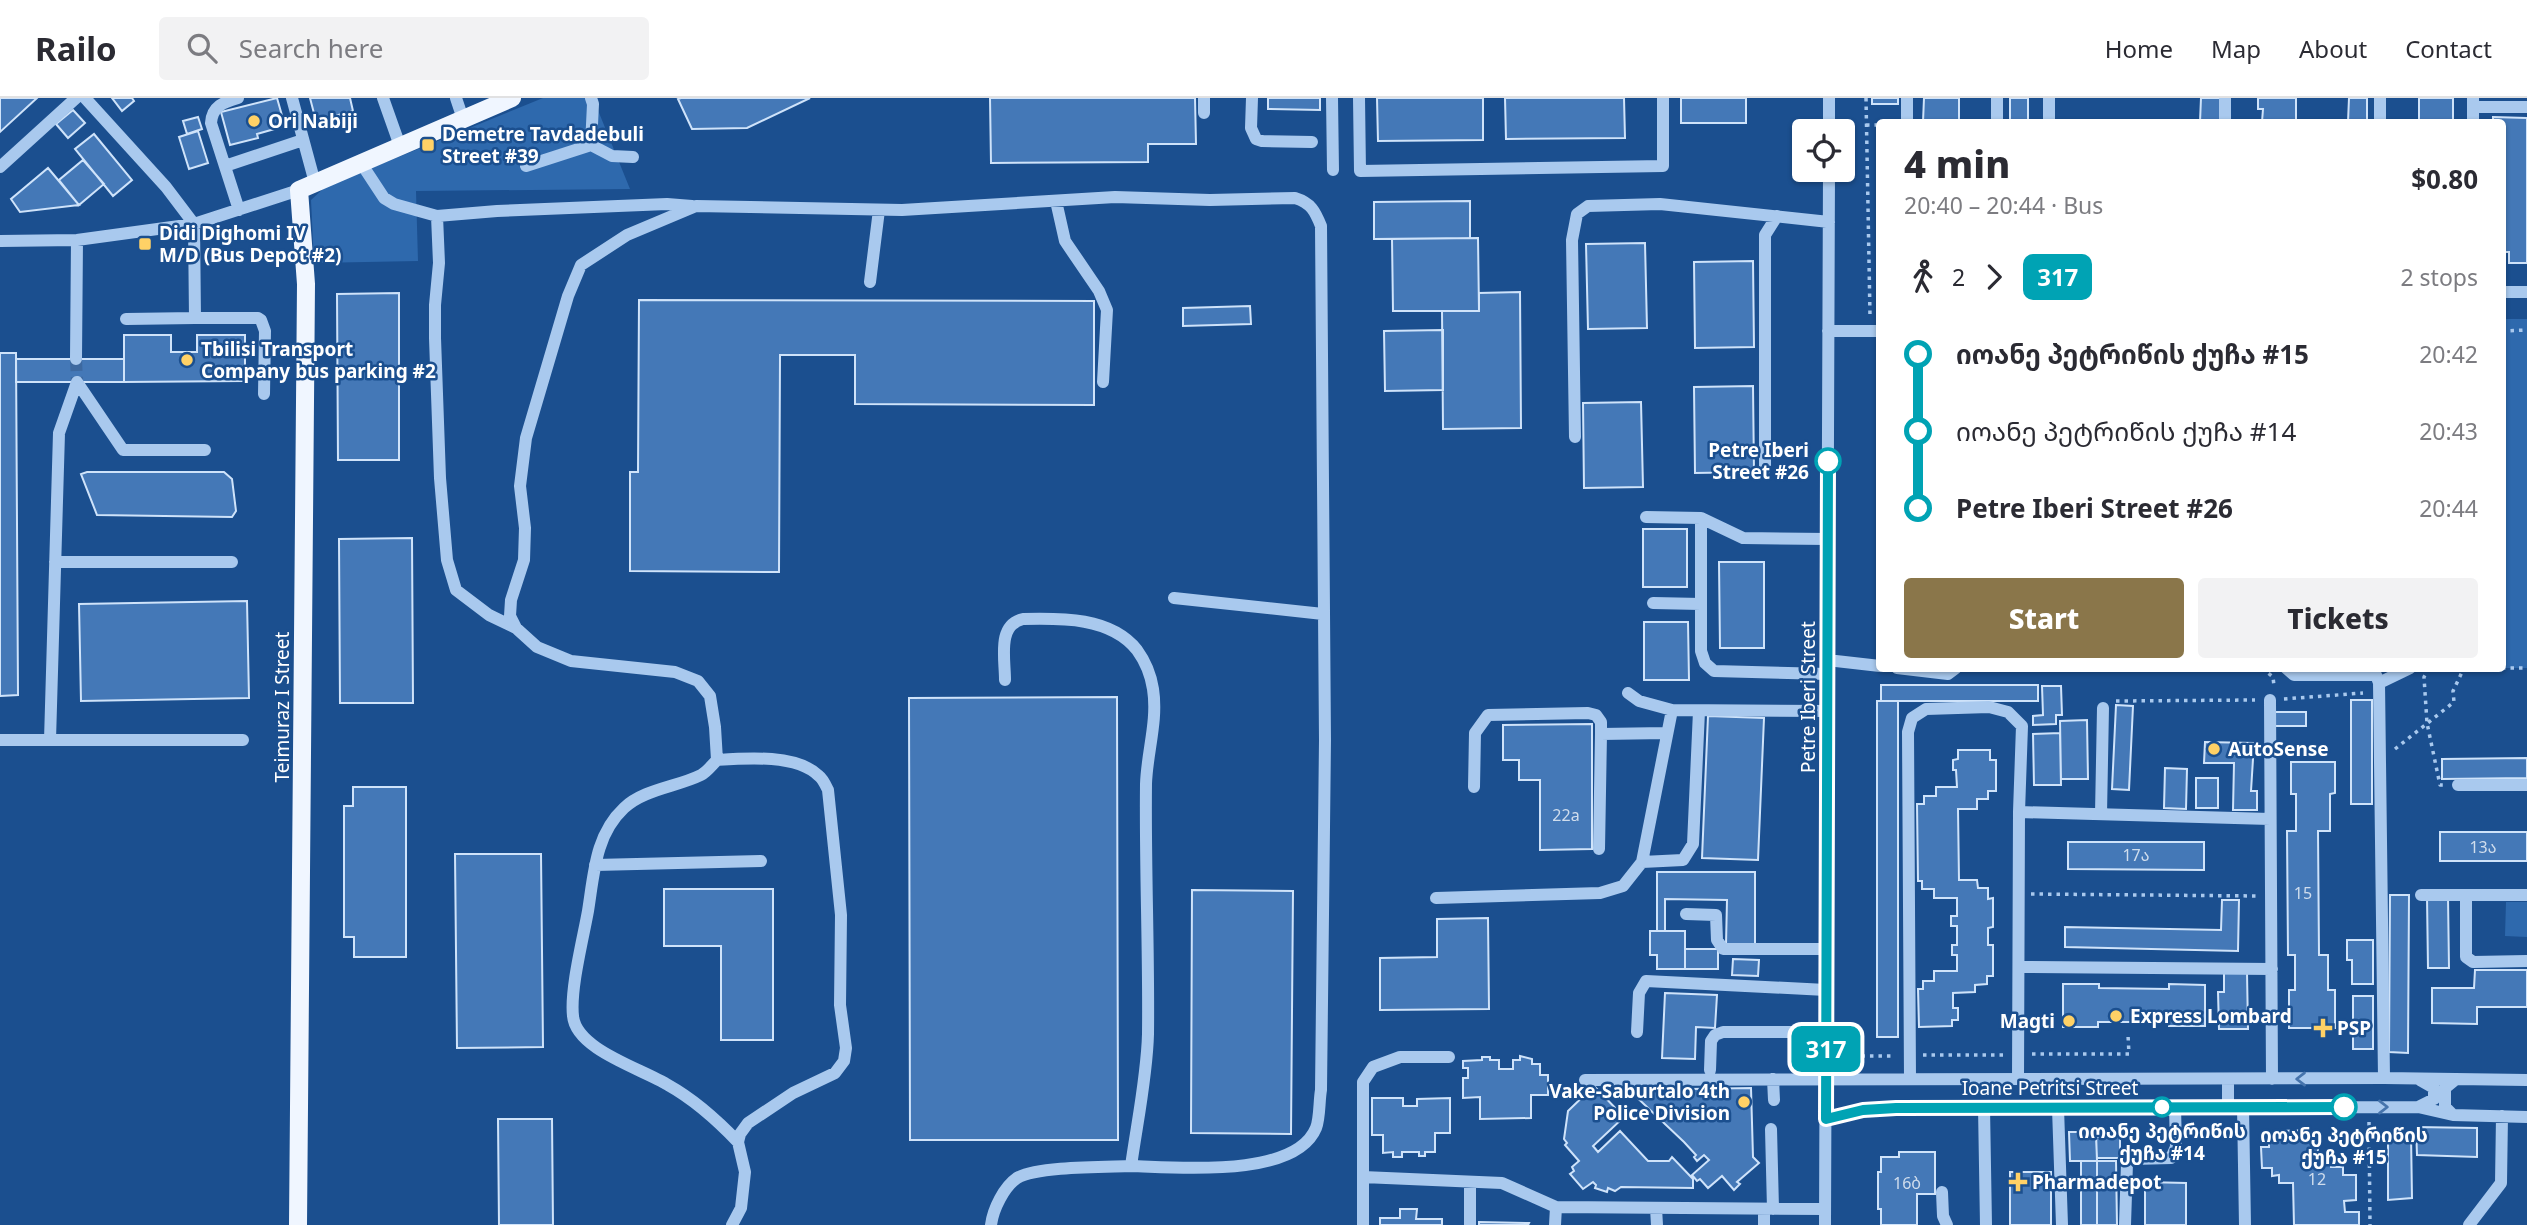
<!DOCTYPE html>
<html lang="en">
<head>
<meta charset="utf-8">
<style>
  :root { --surface:#fff; --page:#f2f2f3; --text:#2b2b33; --muted:#7c7c81; --line:#e1e1e2; --accent:#8a764a }
  body { margin:0; font-family:"Noto Sans","Noto Sans Georgian",sans-serif; background:var(--page); color:var(--text); height:100vh; display:flex; flex-direction:column; font-size:26px; white-space:nowrap }
  * { box-sizing:border-box; margin:0 }
  p { font-size:23px; color:var(--muted) }
  .icon { flex:none; width:38px; height:38px; fill:none; stroke:currentColor; stroke-width:2; stroke-linecap:round; stroke-linejoin:round }
  .map { position:relative; flex:1; overflow:hidden }
  .details { position:absolute; left:1876px; top:21px; width:630px; height:553px; display:flex; flex-direction:column; background:var(--surface); border-radius:7px; box-shadow:0 2px 5px #0004 }
  .details>* { flex:none }
  .badge { padding:0 14px; border-radius:10px; font-size:24px; line-height:46px }
  .buttons { position:absolute; left:1792px; top:21px; display:grid; gap:14px }
  .buttons a { display:grid; place-items:center; width:63px; height:63px; border-radius:7px; background:var(--surface); box-shadow:0 2px 5px #0004; font-size:35px }
  .map>.badge { position:absolute; translate:-50% -50%; box-shadow:0 0 0 4px #fff }
  .legs { display:flex; align-items:center; gap:10px; height:77px; padding:0 28px; font-size:23px }
  .legs p { margin-inline-start:auto }
  .overview { display:flex; align-items:center; justify-content:space-between; height:119px; padding:0 28px }
  h1 { font-size:38px; font-weight:800; line-height:52px }
  .action { display:flex; gap:14px; margin-top:auto; padding:14px 28px }
  .action a { flex:1; height:80px; border-radius:7px; background:var(--accent); color:#fff; font-size:28px; font-weight:800; line-height:80px; text-align:center }
  .action a+a { background:var(--page); color:var(--text) }
  ul { padding:0 28px; list-style:none }
  li { display:flex; align-items:center; gap:24px; height:77px; font-size:26px }
  li i { display:grid; place-items:center; width:10px; height:100%; margin:0 9px; background:currentColor }
  li i::after { content:''; width:18px; height:18px; margin:-9px; border:5px solid; border-radius:50%; background:var(--surface) }
  li p { margin-inline-start:auto }
  li:first-child i { background:linear-gradient(#0000 50%,currentColor 0) }
  li:last-child i { background:linear-gradient(currentColor 50%,#0000 0) }
  header { display:flex; align-items:center; gap:42px; box-sizing:border-box; height:98px; padding:0 35px; background:var(--surface); border-bottom:2px solid var(--line) }
  header strong { font-size:33px }
  nav { display:flex; gap:38px; margin-inline-start:auto; font-size:24px }
  .search { width:490px; height:63px; background:var(--page); display:flex; align-items:center; gap:18px; box-sizing:border-box; padding:0 24px; border-radius:7px; color:var(--muted); font-size:26px }
  .map>svg:first-child { display:block }
  .green { fill:#2e69ad }
  .building { fill:#4478b7; stroke:#cfe3fa; stroke-width:2 }
  .lines { fill:none; stroke-linecap:round; stroke-linejoin:round }
  .minor-tunnel { stroke:#3d69a0; stroke-width:12; stroke-dasharray:12 6; stroke-linecap:butt }
  .path { stroke:#a9c9ee; stroke-width:3.5; stroke-dasharray:3.5 5; stroke-linecap:butt }
  .minor { stroke:#a9c9ee; stroke-width:12 }
  .major { stroke:#f0f6ff; stroke-width:18 }
  .oneway { stroke:#4674ac }
  .line-1-casing { stroke:#fff; stroke-width:16 }
  .line-1 { stroke:#00a3b4; stroke-width:10 }
  .poi-dot { fill:#ffd166; stroke:#1b4f8f; stroke-width:2.5 }
  .stop-1-dot { fill:#fff; stroke:#00a3b4; stroke-width:3.5 }
  .labels { text-anchor:middle; dominant-baseline:central; stroke-width:5; stroke-linejoin:round; paint-order:stroke }
  .number-label { font-size:16px; fill:#d0dded }
  .poi-label { font-size:19px; font-weight:bold; fill:#fff; stroke:#1b4f8f; text-anchor:start }
  .stop-label { font-size:19px; font-weight:bold; fill:#fff; stroke:#1b4f8f }
  .street-label { font-size:19px; fill:#fff; stroke:#1b4f8f }
</style>
</head>
<body>
<header>
<strong>Railo</strong>
<div class="search"><svg class="icon" aria-label="search" viewBox="0 0 24 24"><circle cx="10" cy="10" r="6"/><path d="M15 15l6 6"/></svg>Search here</div>
<nav><a>Home</a><a>Map</a><a>About</a><a>Contact</a></nav>
</header>
<div class="map">
<svg width="2527" height="1127" viewBox="0 0 2527 1127">
  <rect width="100%" height="100%" fill="#1b4f8f"/>
  <path class="green" d="M543,0h50l37,91 -214,2 2,70 -104,2 -3,-63 14,-13z
    M2503,221h24v349h-25z
    M2506,804h21v35l-22,-1z"/>
  <path class="building" d="M0,0h37l-37,34z
    M112,0h20l2,3 -12,10z
    M277,0l8,28 -28,8 1,4 -28,7 -9,-33z
    M310,0h40l3,13 -37,10z
    M681,0h129l-63,30 -55,1 -14,-30z
    M990,0h205l1,46h-48v18l-157,1z
    M1268,0h52v12l-52,-1z
    M1377,0h106v42l-105,1z
    M1505,0h119l1,40 -119,1z
    M1681,0h65v25h-65z
    M1872,0h26v6h-26z
    M1924,0h35v24h-36z
    M2010,0h18v24h-18z
    M2201,0h22l-1,24h-22z
    M2258,0h38v24h-34l1,-13h-5z
    M2349,0h18v24h-19z
    M2419,0h34v24h-34z
    M73,12l12,13 -17,15 -12,-14z
    M198,19l4,12 -15,5 -4,-13z
    M2493,19l34,1v145h-18v-11h-7v-130h-9z
    M198,33l10,32 -19,6 -10,-32z
    M94,36l38,46 -19,16 -38,-47z
    M83,62l21,24 -25,21 -20,-25z
    M48,70l31,37 -59,7 -9,-13z
    M1470,103v37l-96,1v-37z
    M1478,140l1,73h-86l-1,-72z
    M1645,145l2,85 -59,1 -2,-85z
    M1753,163l1,86 -59,1 -1,-86z
    M1520,194l1,136 -78,1 -1,-118h37v-18z
    M399,195v167h-61l-1,-166z
    M639,202l455,1v104l-239,-1v-49h-75l-1,217 -149,-1v-99h8z
    M1250,208l1,18 -68,2v-18z
    M1443,232v60l-58,1 -1,-60z
    M124,237h47v17h26v-17h48v46l-121,1z
    M0,255h16l2,342 -18,1z
    M16,261h108v23h-108z
    M1753,288l1,86 -59,1 -1,-86z
    M1641,304l2,85 -59,1 -1,-85z
    M87,374h137l8,7 4,32 -4,6 -135,-2 -16,-41z
    M1643,431h44v58h-44z
    M412,440l1,165h-73l-1,-164z
    M1719,464h45v86h-44z
    M247,503l2,97 -168,3 -2,-97z
    M1644,524h44l1,58h-45z
    M1881,587h157v16h-157z
    M2042,588h19l1,29h-6v9l-23,1v-9l10,-1z
    M1117,599l1,443h-208l-1,-442z
    M2351,602h21v104h-21z
    M1877,603h21v336h-21z
    M2116,607l17,1 -4,84 -17,-1z
    M2275,614h31v14h-31z
    M1708,618l56,2 -6,142 -56,-2z
    M2087,622l1,59h-27l-1,-58z
    M1592,626v125l-52,1v-70h-21v-20h-16v-35z
    M2060,635l1,52h-27l-1,-51z
    M2205,644l49,1 -3,48h6v19h-24l1,-47h-30z
    M1958,652h32v10h6v31h-8v8h-11v10h-19l1,71h18l1,8h10v11l5,-1v29l-5,1v17h5v31h-6v8l-12,1v7l-22,1v15h5v12h-6v6l-33,1 -1,-38h5v-8h11v-10h23v-16h-5v-10h5v-19h-6v-10h6v-18h-23v-9h-12v-8h-4l-1,-77h7v-8h12v-9h21l-1,-17h-3v-10l5,-1z
    M2527,660v20l-85,1v-20z
    M2291,664h44v31l-5,1v37h-12l1,124h9v35h7v38h-46v-38h6v-35h-7l-1,-124h9v-37h-5z
    M2165,670l22,1 -1,40 -22,-1z
    M2196,680h22v30h-22z
    M353,689h53v170h-52v-20h-10v-131h9z
    M2440,734h87v29h-87z
    M2068,744h136v28l-136,-1z
    M455,756h86l2,193 -86,1z
    M1657,774h98v73h-29l1,-45 -62,-1v32h-8z
    M664,791h109v151h-52v-94h-57z
    M1192,792l101,1 -2,243 -100,-1z
    M2390,797h19l-1,158 -19,-1z
    M2427,799h21l1,71h-21z
    M2222,802h17l-1,51 -173,-4v-20l156,3z
    M1488,820l1,91 -109,1v-52l57,-1v-38z
    M1650,833h35v38h-28v-14h-7z
    M2347,842h26v44h-21v-24h-5z
    M1685,851h33v20h-33z
    M1733,861l26,1 -1,16 -26,-1z
    M2475,872h52v37h-50v17l-45,-1v-35h42z
    M2247,874l1,57h-29l-1,-37h6v-19z
    M2063,886h36v4l70,1v-5l36,1v41h-36v-4h-71v5h-35z
    M1665,895l52,2 -2,33 -19,-1 -1,32 -33,-1z
    M2353,898h20v53h-20z
    M1520,958l12,3v5h8v11h8v20h-17v23l-51,1v-22l-17,1v-20h5v-10h-5v-7l19,-1v-3h8v3h9v9h14v-9h7z
    M1594,988l30,31 -31,29 5,6 22,-21 28,30h21l3,-4 21,22v9l-72,-1 -6,4 -7,-3 -1,4 -12,-4 1,-3 -3,-3 -10,7 -13,-15 4,-3 -2,-4 7,-6 -14,-16 2,-2 -3,-4 4,-28z
    M1751,990l2,69 6,6 -22,19 3,2 -6,6 -12,-14 -14,12 -8,-9 -3,2 -5,-6 17,-15 -5,-5 -7,6 -3,-4 2,-2 -12,-13 -55,-52z
    M1372,1000h31v8h14v-7l33,-1v35h-15v19h-10v4h-6v-4h-17v5h-9v-5l-10,1v-18h-11z
    M498,1021h54l1,106h-54z
    M2416,1029l61,1v29l-60,-2z
    M2310,1032v8h8v23h13v6h12v8h13v25l-12,1 1,11h14v13h-65l-1,-42h-14v-8l-7,1v-8h-10l-1,-21h8v-8h10v-8z
    M2069,1034h27l1,29h-27z
    M2388,1035l23,1 1,64 -24,2z
    M2120,1038v22h-23l-1,-21z
    M1899,1054h36v42h-18v31h-36v-16h-3v-37h3v-15h18z
    M2081,1063h16v64h-16z
    M2097,1063h19l1,64h-20z
    M2010,1074h41v53h-41z
    M2145,1084l41,1v42h-41z
    M1400,1111h17l-1,10h26v6h-62v-7h20z
    M1479,1124l50,1 -1,2h-49z"/>
  <g class="lines">
    <path class="minor-tunnel" d="M76,261l1,23"/>
    <path class="path" d="M1866,0l4,218
      M1866,27h14
      M2502,233l25,-1
      M2262,570l11,9 1,9
      M2429,570l-5,9 3,46 13,62h4
      M2502,570h25
      M2284,601l79,-6
      M2116,603l139,-1
      M2395,651l59,-47 -1,-11 11,-23
      M2031,796l227,2
      M2032,956h97l-1,-19
      M1923,957h80
      M1845,968l1,-10h49
      M2369,1024l1,103"/>
    <path class="minor" d="M85,0l81,89 28,37 1,94h63l3,2 4,11 -1,63
      M238,0c-14,4 -26,8 -27,25l28,87
      M292,0l23,85
      M383,0l17,48
      M456,0l7,21
      M1252,0l-1,30 5,11 6,2 50,1
      M1332,0l1,72
      M1359,0l1,73 303,-5v-68
      M2225,0v24
      M2473,0v24
      M2473,9h54
      M1204,15v-15
      M1907,24v-24
      M1997,24v-24
      M2049,24v-24
      M2380,24v-24
      M1829,33v-33
      M591,47l21,11 21,1
      M361,65l23,35 10,6 43,12 60,-5 170,-7 25,2
      M225,68l78,-26
      M526,68l65,-21 2,-41 -2,-6
      M0,69l76,-69
      M1056,103l9,40 34,50 8,19 -4,72
      M437,118l2,47 -4,42v33l5,140 7,82 9,30 33,25 27,13
      M0,143l77,-1 117,-16 105,-34
      M870,184l9,-72
      M2502,194h25
      M126,221l69,-1
      M1828,233h52
      M76,261l1,-119
      M77,284l46,68h82
      M1575,339l-3,-197 5,-26 11,-8 72,-2 169,18
      M1765,371v-234l12,-19
      M1646,419l55,1 42,20 85,1
      M1701,420v133l4,12 9,8 113,3
      M55,464h177
      M1174,500l149,16
      M1653,505l48,1
      M1827,562l53,6
      M1897,570l51,6 8,-6
      M2286,570l8,7h82l3,8 5,395
      M2379,585l31,-15
      M1628,595l11,8 33,9
      M2270,602l2,379
      M0,642h243
      M50,642l9,-307 18,-51
      M717,662c-5,5 -10,12 -16,15 -24,12 -57,14 -77,33 -29,27 -30,66 -36,103 -5,28 -18,78 -15,105 3,34 70,53 95,69 27,15 49,35 70,57
      M2458,687h69
      M1474,689l1,-54 13,-18 100,-2 8,2 5,7v12l65,-1
      M2019,714l251,7
      M2101,716l2,-106
      M1599,751l2,-115
      M1642,764l41,-2 10,-16 6,-133
      M595,767l166,-4
      M2421,797h106
      M2466,797v62l7,5 54,-1
      M1436,800l164,-5 23,-7 19,-24 30,-152 155,1
      M1686,816l30,1 1,25 6,9h103
      M2020,869l252,2
      M1637,934l2,-39 7,-12 180,9
      M1710,972l1,-29 4,-6 8,-3h103
      M1773,981l1,21
      M1910,981l-2,-347 4,-14 14,-9 63,-2 19,5 14,14 -3,86 -1,267
      M2228,981v28
      M1585,982l799,-2 143,2
      M1984,1009l2,118
      M2243,1009l2,118
      M2418,1009l16,-8v-11l-14,-8
      M2058,1010l4,117
      M2453,1017l-8,-8v-19l11,-9
      M1826,1021l37,-9 33,-2 522,-1 35,8 74,2
      M1771,1031l2,80
      M1363,1079v-95l10,-15 27,-10h49
      M1942,1094l1,24 4,9
      M1656,1110l1,17
      M1764,1111v16
      M732,1127l9,-17 4,-36 -7,-30 2,-8 8,-11 45,-30 42,-20 9,-12 2,-13 -6,-43 1,-90 -13,-125c-2,-4 -5,-11 -9,-14 -22,-22 -73,-18 -102,-16l-2,-33 -5,-31 -12,-15 -23,-9 -104,-11 -34,-14 -21,-19 -6,-12 1,-16 13,-40 1,-32 -5,-42 6,-48 42,-142 13,-31 46,-30 69,-29 206,4 213,-13 95,3 85,-2c16,5 20,13 26,28l4,514 -4,350c-2,11 -1,28 -5,38 -21,51 -141,39 -185,38
      M991,1127c2,-16 13,-38 26,-47 20,-12 89,-11 114,-12 6,-43 16,-90 17,-132 1,-83 -3,-167 -2,-250 1,-32 12,-63 7,-95 -2,-13 -8,-28 -16,-39 -26,-33 -76,-32 -114,-31 -26,6 -18,39 -18,61
      M1363,1127v-48l139,6 54,24 269,2
      M1470,1127v-43
      M1555,1127l1,-18
      M1825,1127l4,-1055
      M2125,1127l2,-62 6,-4 38,-1 5,-11 -1,-40
      M2469,1127l32,-42 1,-67"/>
    <path class="major" d="M298,1127l8,-941 -7,-94 213,-92"/>
  </g>
  <defs><path id="oneway-chevron" d="M-2-3.5L2.5 0L-2 3.5" fill="none" stroke-width="1.6" stroke-linecap="round" stroke-linejoin="round" transform="scale(1.75)"/></defs>
  <g class="oneway">
    <use href="#oneway-chevron" transform="translate(2301 981) rotate(180)"/>
    <use href="#oneway-chevron" transform="translate(2383 1009)"/>
  </g>
  <g class="lines">
    <defs>
      <path id="line-1" d="M1828,363l-2,658 37,-9 33,-2 448,-1"/>
    </defs>
    <use href="#line-1" class="line-1-casing"/>
    <use href="#line-1" class="line-1"/>
  </g>
  <g class="poi-dot">
    <circle cx="254" cy="23" r="7"/>
    <rect x="421" y="40" width="14" height="14" rx="3.5"/>
    <rect x="138" y="139" width="14" height="14" rx="3.5"/>
    <circle cx="187" cy="262" r="7"/>
    <circle cx="2214" cy="651" r="7"/>
    <circle cx="2116" cy="918" r="7"/>
    <circle cx="2069" cy="923" r="7"/>
    <path d="M2319.5 919.5h7v7h7v7h-7v7h-7v-7h-7v-7h7z"/>
    <circle cx="1744" cy="1004" r="7"/>
    <path d="M2014.5 1073.5h7v7h7v7h-7v7h-7v-7h-7v-7h7z"/>
  </g>
  <g class="stop-1-dot">
    <circle cx="1828" cy="363" r="12"/>
    <circle cx="2162" cy="1009" r="9"/>
    <circle cx="2344" cy="1009" r="12"/>
  </g>
  <g class="labels">
    <g class="number-label">
      <text x="1566" y="717">22a</text>
      <text x="2483" y="749">13ა</text>
      <text x="2136" y="757">17ა</text>
      <text x="2303" y="795">15</text>
      <text x="2317" y="1081">12</text>
      <text x="1907" y="1085">16ბ</text>
    </g>
    <g class="poi-label">
      <text x="268" y="23">Ori Nabiji</text>
      <text x="442" y="36">Demetre Tavdadebuli<tspan x="442" dy="22">Street #39</tspan></text>
      <text x="159" y="135">Didi Dighomi IV<tspan x="159" dy="22">M/D (Bus Depot #2)</tspan></text>
      <text x="201" y="251">Tbilisi Transport<tspan x="201" dy="22">Company bus parking #2</tspan></text>
      <text x="2228" y="651">AutoSense</text>
      <text x="2130" y="918">Express Lombard</text>
      <text x="2055" y="923" text-anchor="end">Magti</text>
      <text x="2337" y="930">PSP</text>
      <text x="1730" y="993" text-anchor="end">Vake-Saburtalo 4th<tspan x="1730" dy="22">Police Division</tspan></text>
      <text x="2032" y="1084">Pharmadepot</text>
    </g>
    <g class="stop-label">
      <text x="1809" y="352" text-anchor="end">Petre Iberi<tspan x="1809" dy="22">Street #26</tspan></text>
      <text x="2162" y="1033">იოანე პეტრიწის<tspan x="2162" dy="22">ქუჩა #14</tspan></text>
      <text x="2344" y="1037">იოანე პეტრიწის<tspan x="2344" dy="22">ქუჩა #15</tspan></text>
    </g>
    <g class="street-label">
      <text transform="translate(1808 599) rotate(-90)">Petre Iberi Street</text>
      <text transform="translate(282 609) rotate(-90)">Teimuraz I Street</text>
      <text x="2050" y="990">Ioane Petritsi Street</text>
    </g>
  </g>
</svg>
<div class="buttons">
<a><svg class="icon" aria-label="locate" viewBox="0 0 24 24"><circle cx="12" cy="12" r="6"/><path d="M12 2v4M12 18v4M2 12h4M18 12h4"/></svg></a>
</div>
<b class="badge" style="left:1826px;top:951px;background:#00a3b4;color:#fff">317</b>
<section class="details">
<div class="overview"><div><h1>4 min</h1><p>20:40 – 20:44 · Bus</p></div><b>$0.80</b></div>
<div class="legs"><svg class="icon" aria-label="walk" viewBox="0 0 24 24"><circle cx="13" cy="4" r="2"/><path d="M13 8l-2 6 4 7M11 14l-3 7M7 12l3-4h3l4 4"/></svg>2<svg class="icon" aria-label="forward" viewBox="0 0 24 24"><path d="M9 5l7 7-7 7"/></svg><b class="badge" style="background:#00a3b4;color:#fff">317</b><p>2 stops</p></div>
<ul>
<li><i style="color:#00a3b4"></i><b>იოანე პეტრიწის ქუჩა #15</b><p>20:42</p></li>
<li><i style="color:#00a3b4"></i><span>იოანე პეტრიწის ქუჩა #14</span><p>20:43</p></li>
<li><i style="color:#00a3b4"></i><b>Petre Iberi Street #26</b><p>20:44</p></li>
</ul>
<div class="action"><a>Start</a><a>Tickets</a></div>
</section>
</div>
</body>
</html>
